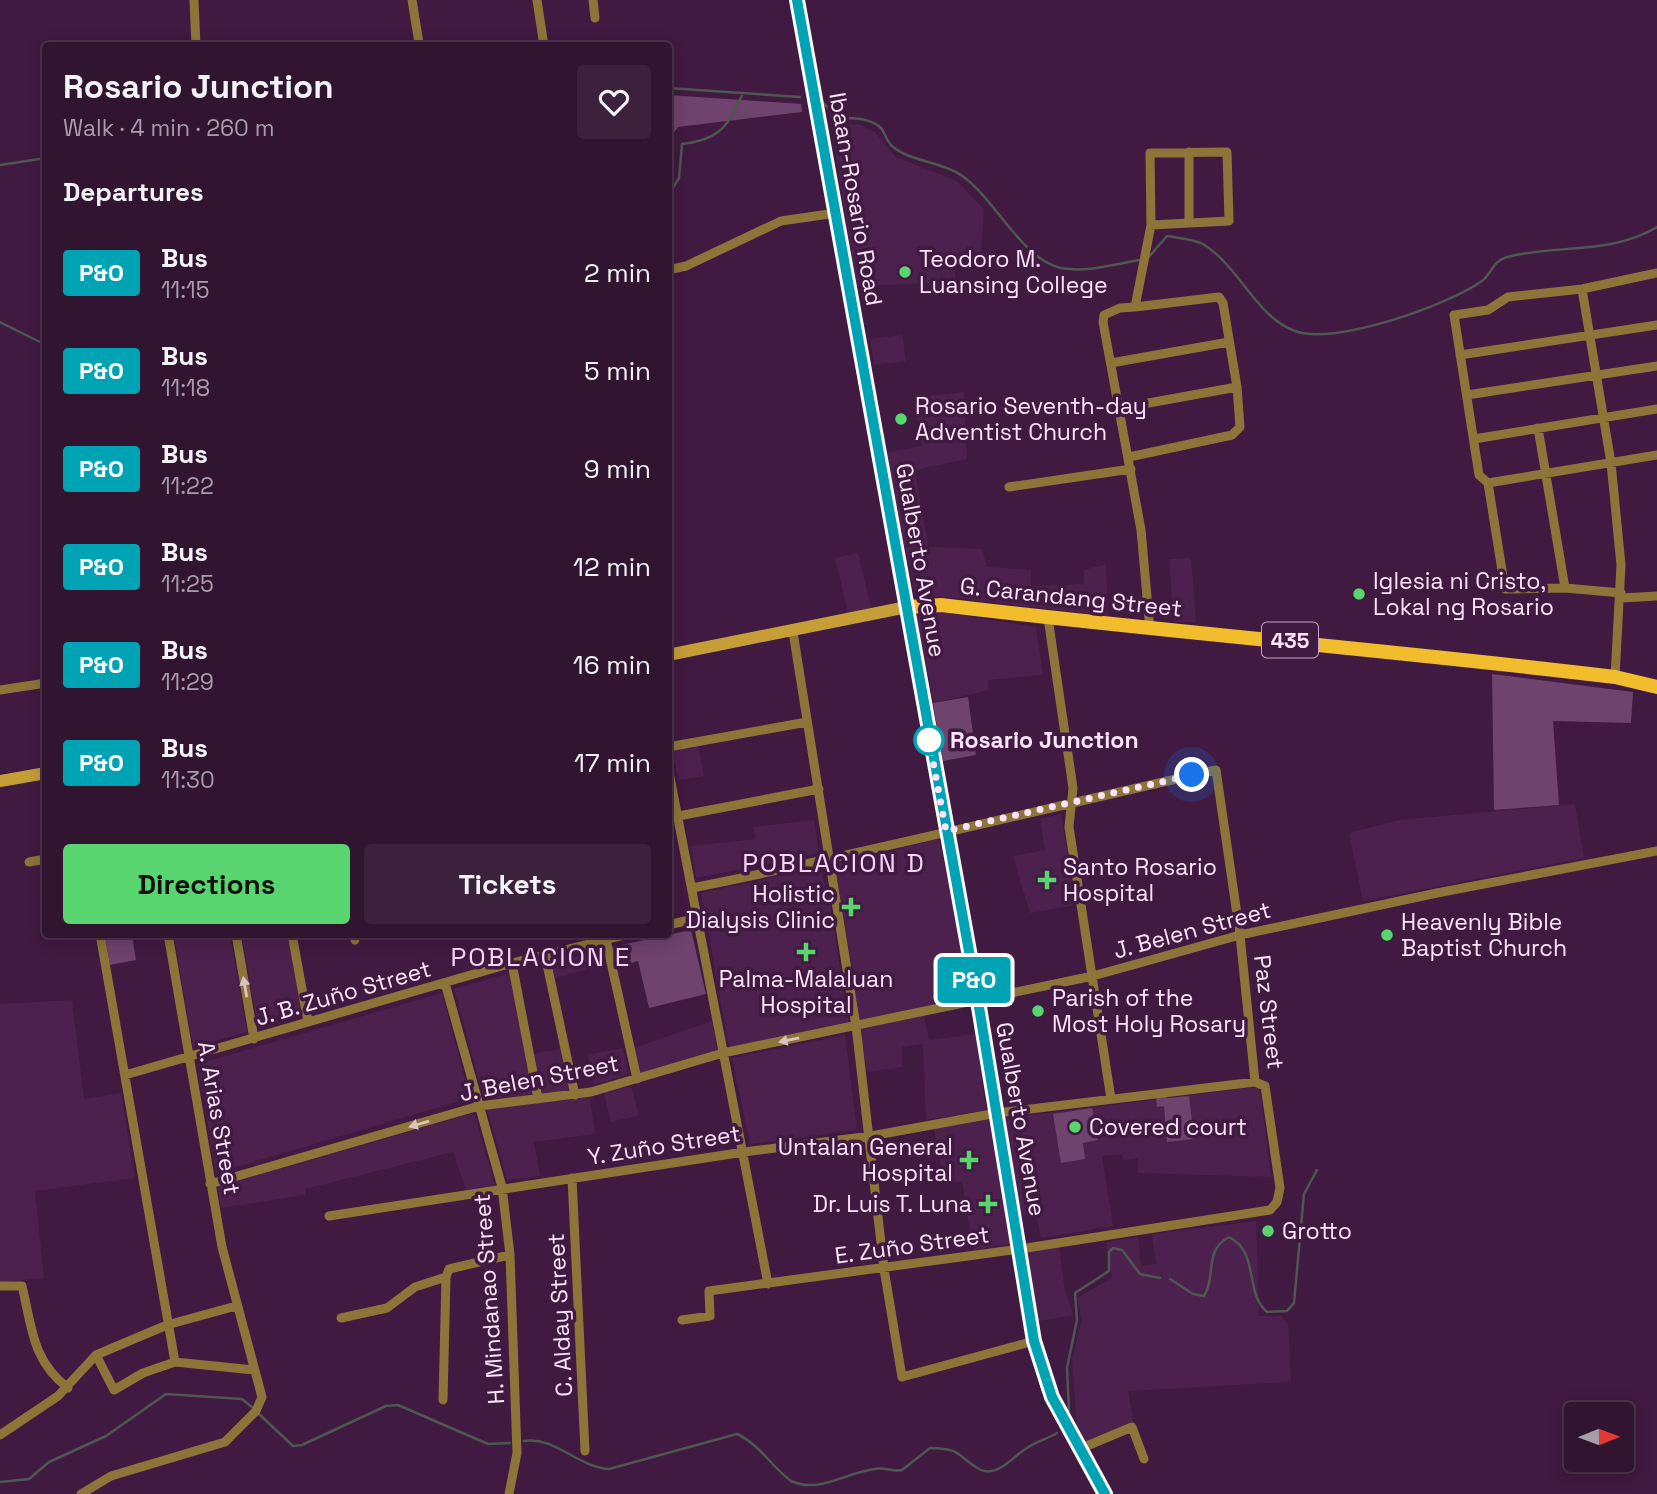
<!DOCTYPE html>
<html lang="en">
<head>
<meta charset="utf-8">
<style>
  :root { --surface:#301430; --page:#3c213c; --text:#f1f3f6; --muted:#a89eab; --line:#4b334c; --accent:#59d56f }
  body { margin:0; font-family:"Space Grotesk",sans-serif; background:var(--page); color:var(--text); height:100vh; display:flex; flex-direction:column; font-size:26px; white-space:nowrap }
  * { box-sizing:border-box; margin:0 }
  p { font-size:23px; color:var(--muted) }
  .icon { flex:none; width:38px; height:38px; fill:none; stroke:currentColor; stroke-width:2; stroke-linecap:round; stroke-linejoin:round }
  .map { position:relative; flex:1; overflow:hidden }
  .side { position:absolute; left:42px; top:42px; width:630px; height:896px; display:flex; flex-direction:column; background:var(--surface); border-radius:7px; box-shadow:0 4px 18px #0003,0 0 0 2px var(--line) }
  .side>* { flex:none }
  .badge { padding:0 14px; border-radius:5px; font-size:24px; line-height:46px }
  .needle { width:46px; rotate:89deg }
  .fabs { position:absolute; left:1564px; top:1402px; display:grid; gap:14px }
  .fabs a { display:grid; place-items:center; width:70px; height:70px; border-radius:7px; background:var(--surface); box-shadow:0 4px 18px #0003,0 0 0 2px var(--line); font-size:35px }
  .you { position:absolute; width:35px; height:35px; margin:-18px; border:5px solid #fff; border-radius:50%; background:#1a73e8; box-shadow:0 0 0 10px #1a73e833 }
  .map>.badge { position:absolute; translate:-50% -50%; box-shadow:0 0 0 4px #fff }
  h2 { padding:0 21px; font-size:26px; line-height:63px }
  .round { display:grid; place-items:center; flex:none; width:74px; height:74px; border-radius:7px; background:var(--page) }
  .summary { display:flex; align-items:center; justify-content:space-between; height:119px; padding:0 21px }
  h1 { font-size:33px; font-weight:800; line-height:52px }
  .primary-button { display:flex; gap:14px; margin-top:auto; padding:14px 21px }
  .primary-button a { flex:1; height:80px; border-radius:7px; background:var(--accent); color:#111; font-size:28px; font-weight:800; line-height:80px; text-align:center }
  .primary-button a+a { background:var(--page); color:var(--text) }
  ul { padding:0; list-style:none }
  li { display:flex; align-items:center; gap:21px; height:98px; padding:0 21px }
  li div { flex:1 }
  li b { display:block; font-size:26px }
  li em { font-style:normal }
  li .badge { min-width:77px; font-weight:700; text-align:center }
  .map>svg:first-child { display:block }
  .built { fill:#4d214d }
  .green { fill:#6e436d }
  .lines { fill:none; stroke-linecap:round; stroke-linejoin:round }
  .stream { stroke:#4e5750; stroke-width:2.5 }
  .minor { stroke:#8d753a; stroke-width:9 }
  .secondary { stroke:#c59e37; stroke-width:12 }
  .primary { stroke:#f1bd2d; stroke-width:14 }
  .oneway { fill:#dbc3c2 }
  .line-casing { stroke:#fff; stroke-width:16 }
  .line { stroke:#00a3b4; stroke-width:10 }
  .walk { stroke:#fde4fc; stroke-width:7; stroke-dasharray:0 12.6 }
  .poi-dot { fill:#59d56f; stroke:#401a40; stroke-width:2.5 }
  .stop-dot { fill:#fff; stroke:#00a3b4; stroke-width:3.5 }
  .labels { text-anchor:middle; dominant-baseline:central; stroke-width:7; stroke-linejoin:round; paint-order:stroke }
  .shield { fill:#401a40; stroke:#c4a7c4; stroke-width:2 }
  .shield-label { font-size:21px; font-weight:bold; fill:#fde4fc }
  .street-label { font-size:23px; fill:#fde4fc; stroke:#401a40 }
  .poi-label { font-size:23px; fill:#fde4fc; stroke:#401a40; text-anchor:start }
  .stop-label { font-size:23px; font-weight:bold; fill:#fde4fc; stroke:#401a40; text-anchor:start }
  .quarter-label { font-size:26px; letter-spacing:2px; fill:#fcd4fb; stroke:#401a40 }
</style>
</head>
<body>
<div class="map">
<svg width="1657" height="1494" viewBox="0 0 1657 1494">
  <rect width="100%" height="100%" fill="#401a40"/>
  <path class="built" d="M829,112l15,13 14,-1 17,8 21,25 61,24 27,28 -3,43 -28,2 3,28 -99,4z
    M902,335l4,26 -32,4 -4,-26z
    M964,392l3,67 -52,11 13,77 54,2 5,18 44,3v16l53,-2v-14l22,-6 2,52 -159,-19 -34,-1 -30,-143 37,-7 -8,-48z
    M858,553l13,55 -23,5 -13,-55z
    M1191,558l5,64h-22l-5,-63z
    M940,612l96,15 7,48 -55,5v10l-54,13 -18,-88z
    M698,744l6,32 -25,4 -8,-31z
    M1575,804l9,54 -221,43 -14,-68 50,-13z
    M1061,814l15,91 -46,8 -17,-57 32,-6 -5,-31z
    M814,820l5,33 -123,25 -5,-32 64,-7 -2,-12z
    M939,839l33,159 -112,23 -25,-157z
    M820,867l10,37 19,119 -120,24 -28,-154z
    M174,935h56l17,97 -54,15z
    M242,935h47l14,80 -45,14z
    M602,950l3,14 -50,14 -4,-15z
    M510,973l23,122 -49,4 -30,-110z
    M442,993l28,105 -254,75 -18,-109z
    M72,1000l12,99 37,-6 14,85 -100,13 9,87 -44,4v-278z
    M924,1016l5,24 47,-6 10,76 -60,10 -3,-76 -21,3v20l-35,5 -7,-43z
    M712,1021l5,29 -78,23 -5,-25z
    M845,1035l12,95 -107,14 -18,-86z
    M623,1048l5,26 -34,11 -6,-30z
    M561,1049l9,42 -29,3 -8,-40z
    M631,1086l8,29 -28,7 -7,-29z
    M1257,1087l3,3 11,87 -133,-4v-15l-15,2 -1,-6 -20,2 11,70 -72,12 -5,-24 -15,1 -16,-97z
    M590,1097l5,37 -61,8 6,34 -33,4 -20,-71z
    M474,1113l21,72 -29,5 -13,-38 -148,37v6l-84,13 -3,-21z
    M990,1119l20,125 -37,6 -11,-68 -18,2 -10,-56z
    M1256,1221l3,95h22l7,8 3,58 -163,9 7,39 -48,18 -10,-23 -5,-65 10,-41 -5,-21 35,-20 -6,-36 32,-5 3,29 15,-2 -4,-30z
    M1059,1247l5,39 9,29 -34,6 -13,-70z"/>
  <path class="green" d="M669,95l132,9 1,8 -124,15 -9,12z
    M1492,674l141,18 -2,31 -78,-2 6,84 -65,5z
    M968,697l8,58 -33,6 -10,-58z
    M691,930l15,64 -57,14 -11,-47 -22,6 -4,-20z
    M105,935h27l4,25 -26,5z
    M1166,1095l1,3 22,-2 5,43 -27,3 -3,-36 -7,1 -1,-11z
    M1092,1108l6,32 -15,3 2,16 -24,4 -8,-49z"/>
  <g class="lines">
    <path class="stream" d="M668,88l132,9
      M822,102l18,16c14,0 31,0 41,10 4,5 6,14 11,18 18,16 49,15 69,29 34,23 60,84 100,93 25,5 54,-4 79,-8
      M0,165l46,-7
      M668,196l11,-18 3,-34c37,-4 47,-18 61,-51
      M1147,259l20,-23c11,2 27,3 36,8 36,22 53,73 92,87 39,15 153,-26 187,-50 10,-7 10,-20 25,-24 51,-13 103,-2 150,-30
      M0,322l46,23
      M1170,1279l23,15 11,2c13,-21 -1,-45 25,-59 31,16 15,55 38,75l20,-1 7,-8 10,-109 13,-24
      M1069,1411l-2,-43 10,-48 -2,-27 34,-22v-19l4,-4 9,2 18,24 20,4
      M259,1414l34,32 9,-1 84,-39 12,-1 90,39 22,-1
      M524,1441c31,-5 53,26 85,28l128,-35c22,10 35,33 54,47 28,13 56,-9 84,-12 9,-2 18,3 27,1l28,-22c34,1 25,7 49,21 18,10 34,-13 48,-21 9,-7 21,-9 30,-15
      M0,1482l29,-3 20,-17 57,-26 60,-42 76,5 11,9"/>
    <path class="minor" d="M194,0l2,46
      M412,0l7,43
      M537,0l7,46
      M593,0l2,18
      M1189,223v-71
      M668,270l18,-4 95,-45 55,-8
      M1582,289l29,174 10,102 -6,112
      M1460,355l197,-30
      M1111,363l118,-21
      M1467,395l190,-29
      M1121,408l116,-21
      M1538,428l27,160
      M1474,439l183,-30
      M1129,457l103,-22 8,-8 -3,-40 -14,-84 -4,-6 -84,10
      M1488,483l169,-28
      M1009,487l122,-18
      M1621,593l-56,-5 -60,1 -17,-106 -9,-8 -25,-160 34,-5 20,-13 74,-8 75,-16
      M1621,598l36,-2
      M1048,618l25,170 -4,39 42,272
      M1150,630l-9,-100 -38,-208 1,-7 16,-7 15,-1 16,-82 -1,-72 77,-1 2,69 -78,4
      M793,632l63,394 28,243 18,108 132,-36
      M0,690l46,-7
      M668,747l139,-25
      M668,767l100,517
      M668,818l151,-29
      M29,862l17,-3
      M692,888c176,-35 350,-79 524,-118l24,165 15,147
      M668,925l30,-7
      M100,934l75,428
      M236,934l18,105
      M292,934l16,88
      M354,934l1,6
      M606,940l31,139
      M545,955l30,140
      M512,963l26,136
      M445,983l57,204 8,68 7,198 -8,41
      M125,1075l387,-112 117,-29
      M572,1178l13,273
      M210,1184l269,-78 112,-14 132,-39 370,-77 147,-41 197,-42 220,-42
      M329,1216l415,-64 127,-16 126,-23 258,-31 10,4 15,102 -3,14 -7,8 -250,39 -311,42 1,25 -28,4
      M0,1286h22c10,41 10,75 46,102
      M341,1318l46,-10 28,-21 31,-10
      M96,1355l18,35 29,-17 32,-11 79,8
      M443,1400l3,-123 3,-8 61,-14
      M0,1435l58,-39 38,-41 71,-30 69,-19
      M1082,1448l50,-21 12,32
      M81,1494l30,-18 114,-34 31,-31 6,-14 -40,-150 -54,-313"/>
    <path class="secondary" d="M668,655l239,-48
      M0,781l46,-8"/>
    <path class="primary" d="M797,0l181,1001 56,340 14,47 57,106
      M907,607l34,-2c224,27 450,45 674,72l42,10"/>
  </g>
  <defs><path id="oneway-solid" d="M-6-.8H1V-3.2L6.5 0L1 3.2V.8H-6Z" transform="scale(1.75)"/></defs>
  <g class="oneway">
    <use href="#oneway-solid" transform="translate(245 987) rotate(-100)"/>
    <use href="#oneway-solid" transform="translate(789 1040) rotate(168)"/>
    <use href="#oneway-solid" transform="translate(419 1124) rotate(164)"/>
  </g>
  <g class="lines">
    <defs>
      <path id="line" d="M797,0l181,1001 56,340 18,56 53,97"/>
    </defs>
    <use href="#line" class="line-casing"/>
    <use href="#line" class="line"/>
    <path class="walk" d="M929,740l17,91 246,-56"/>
  </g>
  <g class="poi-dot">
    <circle cx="905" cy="272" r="7"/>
    <circle cx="901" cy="419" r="7"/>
    <circle cx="1359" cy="594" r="7"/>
    <path d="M1043.5 869.5h7v7h7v7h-7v7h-7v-7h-7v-7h7z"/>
    <path d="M847.5 896.5h7v7h7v7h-7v7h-7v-7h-7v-7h7z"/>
    <circle cx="1387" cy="935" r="7"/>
    <path d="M802.5 941.5h7v7h7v7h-7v7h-7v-7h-7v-7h7z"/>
    <circle cx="1038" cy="1011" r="7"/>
    <circle cx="1075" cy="1127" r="7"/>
    <path d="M965.5 1149.5h7v7h7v7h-7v7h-7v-7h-7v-7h7z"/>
    <path d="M984.5 1193.5h7v7h7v7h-7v7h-7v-7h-7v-7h7z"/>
    <circle cx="1268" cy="1231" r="7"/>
  </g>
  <circle class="stop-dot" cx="929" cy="740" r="14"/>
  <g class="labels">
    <rect class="shield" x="1262" y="622.5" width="56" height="35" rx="5"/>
    <g class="shield-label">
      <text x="1290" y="640">435</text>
    </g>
    <g class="street-label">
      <text transform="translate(856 199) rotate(80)">Ibaan-Rosario Road</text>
      <text transform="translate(921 560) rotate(80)">Gualberto Avenue</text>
      <text transform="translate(1071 597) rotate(6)">G. Carandang Street</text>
      <text transform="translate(1192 930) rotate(-15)">J. Belen Street</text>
      <text transform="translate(343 993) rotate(-16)">J. B. Zuño Street</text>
      <text transform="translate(1269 1012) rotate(83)">Paz Street</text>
      <text transform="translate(539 1078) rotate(-11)">J. Belen Street</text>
      <text transform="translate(219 1118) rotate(80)">A. Arias Street</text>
      <text transform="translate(1021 1119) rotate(80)">Gualberto Avenue</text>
      <text transform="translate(664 1145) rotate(-9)">Y. Zuño Street</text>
      <text transform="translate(912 1245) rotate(-8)">E. Zuño Street</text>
      <text transform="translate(489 1299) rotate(-94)">H. Mindanao Street</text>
      <text transform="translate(560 1315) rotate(-93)">C. Alday Street</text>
    </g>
    <g class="poi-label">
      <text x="919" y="259">Teodoro M.<tspan x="919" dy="26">Luansing College</tspan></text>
      <text x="915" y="406">Rosario Seventh-day<tspan x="915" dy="26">Adventist Church</tspan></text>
      <text x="1373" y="581">Iglesia ni Cristo,<tspan x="1373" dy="26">Lokal ng Rosario</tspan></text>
      <text x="1063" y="867">Santo Rosario<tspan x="1063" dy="26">Hospital</tspan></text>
      <text x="835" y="894" text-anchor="end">Holistic<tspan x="835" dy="26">Dialysis Clinic</tspan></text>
      <text x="1401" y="922">Heavenly Bible<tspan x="1401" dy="26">Baptist Church</tspan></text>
      <text x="806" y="979" text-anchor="middle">Palma-Malaluan<tspan x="806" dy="26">Hospital</tspan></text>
      <text x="1052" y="998">Parish of the<tspan x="1052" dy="26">Most Holy Rosary</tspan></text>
      <text x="1089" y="1127">Covered court</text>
      <text x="953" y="1147" text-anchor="end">Untalan General<tspan x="953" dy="26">Hospital</tspan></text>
      <text x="972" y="1204" text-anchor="end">Dr. Luis T. Luna</text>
      <text x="1282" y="1231">Grotto</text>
    </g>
    <g class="stop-label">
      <text x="950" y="740">Rosario Junction</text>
    </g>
    <g class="quarter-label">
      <text x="834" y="863">POBLACION D</text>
      <text x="541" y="957">POBLACION E</text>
    </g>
  </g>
</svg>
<div class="fabs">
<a><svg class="needle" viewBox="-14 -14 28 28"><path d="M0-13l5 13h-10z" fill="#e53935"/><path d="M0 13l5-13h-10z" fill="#a89eab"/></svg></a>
</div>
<div class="you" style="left:1192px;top:775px"></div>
<b class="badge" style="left:974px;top:980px;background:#00a3b4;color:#fff">P&amp;O</b>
<section class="side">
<div class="summary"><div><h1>Rosario Junction</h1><p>Walk · 4 min · 260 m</p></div><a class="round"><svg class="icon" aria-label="heart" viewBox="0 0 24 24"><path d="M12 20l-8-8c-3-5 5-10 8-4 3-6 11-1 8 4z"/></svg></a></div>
<h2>Departures</h2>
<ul>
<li><span class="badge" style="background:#00a3b4;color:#fff">P&amp;O</span><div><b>Bus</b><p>11:15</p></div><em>2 min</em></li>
<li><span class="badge" style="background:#00a3b4;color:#fff">P&amp;O</span><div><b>Bus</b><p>11:18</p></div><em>5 min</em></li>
<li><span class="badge" style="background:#00a3b4;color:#fff">P&amp;O</span><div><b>Bus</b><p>11:22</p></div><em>9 min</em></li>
<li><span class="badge" style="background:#00a3b4;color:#fff">P&amp;O</span><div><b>Bus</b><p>11:25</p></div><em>12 min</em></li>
<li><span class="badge" style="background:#00a3b4;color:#fff">P&amp;O</span><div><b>Bus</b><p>11:29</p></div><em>16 min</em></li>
<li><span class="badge" style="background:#00a3b4;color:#fff">P&amp;O</span><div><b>Bus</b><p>11:30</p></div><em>17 min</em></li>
</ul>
<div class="primary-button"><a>Directions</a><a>Tickets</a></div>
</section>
</div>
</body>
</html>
